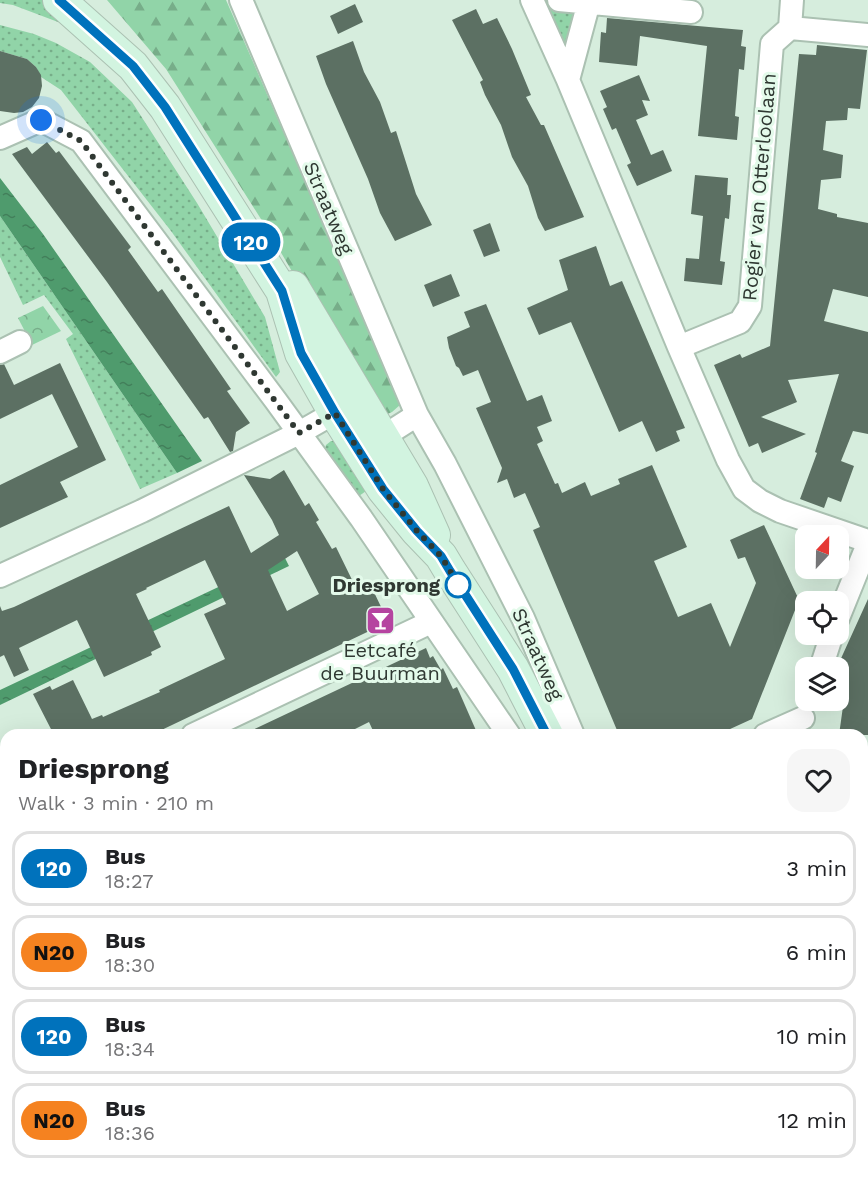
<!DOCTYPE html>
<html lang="en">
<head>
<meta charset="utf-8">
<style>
  :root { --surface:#fff; --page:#f6f6f6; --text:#202124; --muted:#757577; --line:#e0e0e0 }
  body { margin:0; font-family:"Work Sans",sans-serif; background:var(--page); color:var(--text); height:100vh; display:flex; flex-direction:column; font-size:22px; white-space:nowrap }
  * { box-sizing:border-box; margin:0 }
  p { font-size:20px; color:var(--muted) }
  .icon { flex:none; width:33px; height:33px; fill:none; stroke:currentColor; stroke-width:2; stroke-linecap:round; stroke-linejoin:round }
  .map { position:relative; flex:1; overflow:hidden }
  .side { position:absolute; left:0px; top:729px; width:868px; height:452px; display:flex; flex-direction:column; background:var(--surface); border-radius:18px 18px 0 0; box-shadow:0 6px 24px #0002 }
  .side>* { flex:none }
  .badge { padding:0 12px; border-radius:20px; font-size:21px; line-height:39px }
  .needle { width:39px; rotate:22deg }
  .buttons { position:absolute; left:795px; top:525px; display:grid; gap:12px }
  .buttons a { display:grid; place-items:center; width:54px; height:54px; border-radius:12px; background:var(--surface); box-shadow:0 6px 24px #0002; font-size:30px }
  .you { position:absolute; width:30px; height:30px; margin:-15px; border:4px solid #fff; border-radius:50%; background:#1a73e8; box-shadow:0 0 0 9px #1a73e833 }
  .map>.badge { position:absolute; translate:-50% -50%; box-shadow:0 0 0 3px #fff }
  .round { display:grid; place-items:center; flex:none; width:63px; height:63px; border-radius:18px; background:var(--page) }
  .overview { display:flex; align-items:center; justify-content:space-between; height:102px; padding:0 18px }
  h1 { font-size:28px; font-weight:700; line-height:45px }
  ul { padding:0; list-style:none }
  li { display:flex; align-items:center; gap:18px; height:75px; margin:0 12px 9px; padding:0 6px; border:3px solid var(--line); border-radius:18px }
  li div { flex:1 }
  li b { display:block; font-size:22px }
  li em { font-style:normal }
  li .badge { min-width:66px; font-weight:700; text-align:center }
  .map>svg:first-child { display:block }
  .built { fill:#c5e2ce }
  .grass { fill:url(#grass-dots) }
  .forest { fill:url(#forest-firs) }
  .park { fill:url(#park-crowns) }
  .water { fill:url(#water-ripples) }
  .building { fill:#5c7063; fill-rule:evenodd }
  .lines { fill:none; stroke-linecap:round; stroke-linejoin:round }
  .street-casing { stroke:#abc1b2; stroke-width:26 }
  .secondary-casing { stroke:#abc1b2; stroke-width:34 }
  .street { stroke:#fff; stroke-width:22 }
  .secondary { stroke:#d2f4e0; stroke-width:32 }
  .line-casing { stroke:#fff; stroke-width:14 }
  .line { stroke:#0072bc; stroke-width:9 }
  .walk { stroke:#2f3832; stroke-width:6; stroke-dasharray:0 10.8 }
  .stop-dot { fill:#fff; stroke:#0072bc; stroke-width:3 }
  .labels { text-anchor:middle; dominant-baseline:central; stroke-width:6; stroke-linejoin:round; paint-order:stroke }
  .street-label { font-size:20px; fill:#2f3832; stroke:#e3faea }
  .stop-label { font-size:20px; font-weight:bold; fill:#2f3832; stroke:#e3faea; text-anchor:end }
  .poi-label { font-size:20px; fill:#2f3832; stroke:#e3faea }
</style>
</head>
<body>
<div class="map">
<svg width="868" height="1180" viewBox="0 0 868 1180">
  <defs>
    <pattern id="grass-dots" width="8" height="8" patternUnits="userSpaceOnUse" patternTransform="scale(1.5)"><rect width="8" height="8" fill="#91d4a8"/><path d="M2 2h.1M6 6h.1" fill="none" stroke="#77ad89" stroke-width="1.8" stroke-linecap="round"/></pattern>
    <pattern id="forest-firs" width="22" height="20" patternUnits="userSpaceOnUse" patternTransform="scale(1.5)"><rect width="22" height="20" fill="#91d4a8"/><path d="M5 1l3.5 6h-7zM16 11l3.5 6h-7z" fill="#77ad89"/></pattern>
    <pattern id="park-crowns" width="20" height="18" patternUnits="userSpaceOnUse" patternTransform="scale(1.5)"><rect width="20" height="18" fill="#91d4a8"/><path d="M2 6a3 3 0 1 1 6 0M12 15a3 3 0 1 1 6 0" fill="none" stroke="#77ad89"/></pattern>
    <pattern id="water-ripples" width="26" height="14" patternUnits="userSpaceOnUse" patternTransform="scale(1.5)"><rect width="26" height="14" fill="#4f9b6d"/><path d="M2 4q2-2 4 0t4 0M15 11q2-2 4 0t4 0" fill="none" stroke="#427f5a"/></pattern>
  </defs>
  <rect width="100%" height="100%" fill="#d6eddd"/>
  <path class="built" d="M576,1174h135l3,6h-150z"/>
  <path class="grass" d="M0,0h49l17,25 -53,-20 -13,-2z
    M544,4c11,-1 23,-1 30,9l-5,41 -2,3z
    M0,25l34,9 22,9 34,19 42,40 65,101 68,114 15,55 -4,5 -105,-146 -110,-141 -20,-13 -5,-10 -9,-8 -27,-8z
    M0,216l177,257 -37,16 -74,-150 7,-5 -29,-39 -21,10 -23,-48z
    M331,441h5l33,48 -13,9 -32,-46 2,-7z"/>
  <path class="forest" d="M107,0h119l173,397 1,8 -8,7 -9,4 -22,-27 -95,-162 -100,-158z"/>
  <path class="park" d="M43,306l18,25 -29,14 -14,-27z"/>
  <path class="water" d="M0,178l43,56 159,227 -25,12 -177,-257z
    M284,556l5,10 -289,139v-15z"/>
  <path class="building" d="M355,4l8,18 -25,12 -8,-18z
    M476,9l7,15 14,-6 15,31 19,46 -5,2 15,28h3l40,92 -39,14 -7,-13 -10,-32 -16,-29 -11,-32 -16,-30 -5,-13 3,-2 -31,-60z
    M607,18l136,12 -2,16 5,1 -2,23 -5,-1 -4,47 4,1 -2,23 -39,-4 9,-90 -67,-10 -3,30 -38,-4 2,-30 5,1z
    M353,41l11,31 16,30 11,31 5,-2 20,63 16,31 -37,16 -15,-28 -12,-34 -42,-95 -10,-28z
    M817,45l50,5 -7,59 -12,-1 -1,12 -21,1 -3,29 20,5 -1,12 -1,11 -20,2 -3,29 19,5v3l31,6v74l-35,-8 -9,32 44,11v102l-15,-3 -12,30 13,5 -13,36 -13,-5 -4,11 -24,-9 17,-46 -2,-1 24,-78 -51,6 9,22 -36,15 45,17 -44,19 -4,-10 -9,4 -35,-82 26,-11 2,4 28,-12 29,-292 17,1z
    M0,51l27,8 9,8 5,8 1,11 -3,12 -7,9 -9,5 -9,1 -14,-2z
    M639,75l11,26 -8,-1 6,15 -12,5 15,35 12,-5 9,21 -35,15 -10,-21 4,-2 -15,-35 -4,2 -9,-21 4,-2 -7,-16z
    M47,142l9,11 3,-2 72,96 -3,3 30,42 4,-3 69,100 -4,2 23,32 -14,9 -3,19 -3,1 -22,-35 -4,2 -97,-137 -95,-128 15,-7 5,7z
    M695,175l33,3 -1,17h4l-2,24 -4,-1 -5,43 5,1 -3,23 -38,-4 2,-23 13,1 4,-43 -12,-2z
    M490,223l10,28 -16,6 -11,-27z
    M596,246l14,40 12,-5 63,147 -9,3 4,10 -24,11 -14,-31 -23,11 -48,-110 -32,13 -12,-27 41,-18 -9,-30z
    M451,274l9,22 -27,11 -9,-22z
    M486,304l41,97 15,-6 10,26 -15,6 6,14 -6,3 18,40 3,-1 4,10 23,-11 6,14 29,-12 -2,-5 34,-14 35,82 -33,14 24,56 33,-14 19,44 26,-64 -11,-26 -7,2 -8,-19 34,-15 35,75 -47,119 -35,16h-70l-2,-6 -13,6h-13l-86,-205 7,-3 -15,-34 -11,5 -7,-19 -10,4 5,-15 -26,-60 15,-6 -13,-32 -15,6 -4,-8 -3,-2 -7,-18 -2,-11 23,-10 -6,-15z
    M60,363l46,97 -46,22 8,15 -68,31v-43l78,-38 -26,-53 -52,25v-54l4,-1 10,21z
    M284,470l21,36 4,-3 10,17 -3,2 16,27 4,-2 20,41 10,-5 2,4 4,1 11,23 -4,2 5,11 -233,111h-97l-21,-41 17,-8 2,4 21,-10 19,39 10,-4 1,2 41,-18 16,-7 -1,-2 66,-31 -21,-45 22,-10 -21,-44 -59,28 1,1 -11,5 25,53 -10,5 1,3 -48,22 -27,-57 -58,28 10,22 -15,7 -10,-22 -4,2v-51l2,5 12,-4 215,-101 22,47 28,-18 -7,-15 -28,-45 26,4zM297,551l22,43 -32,17 -19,-41z
    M868,599v136h-29l7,-50 -8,2v-22z
    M426,648l4,10 3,-2 8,14 2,-2 10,21 4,-2 21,48h-103l-6,-13 -26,13h-101z"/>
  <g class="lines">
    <defs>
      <path id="street" d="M241,0l176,415 28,49 78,154 50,117
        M532,0l36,80 111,267 49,113 16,29 16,12 20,10 88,30
        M559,0l132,12
        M790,28l2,-28
        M568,80l21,-78
        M0,138l41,-18 40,21 195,260 85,117 148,217
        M679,347l61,-25 10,-16 22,-262 18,-16 78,7
        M0,352l20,-10
        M370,445l47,-30
        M0,576l142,-65 157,-78 47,-27
        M838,618l30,-74
        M821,668l11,-34
        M193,735l238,-113
        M765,735l38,-17
        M0,827l6,-3
        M0,990l6,-3
        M0,1039l6,9
        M90,1174l4,6
        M395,1180l11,-6"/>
      <path id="secondary" d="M59,0l74,66 32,41 117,184 19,62 34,60 48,76 34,42 24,25 9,15 63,98 34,66
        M293,287l119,199 22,49
        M720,1174l1,6"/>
    </defs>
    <use href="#street" class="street-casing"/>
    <use href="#secondary" class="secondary-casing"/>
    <use href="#street" class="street"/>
    <use href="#secondary" class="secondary"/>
  </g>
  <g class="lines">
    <defs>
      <path id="line" d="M59,0l74,66 32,41 117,184 19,62 34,60 48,76 34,42 24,25 9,15 63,98 34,66"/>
    </defs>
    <use href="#line" class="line-casing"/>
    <use href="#line" class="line"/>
    <path class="walk" d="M41,120l40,21 218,292 36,-20 48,76 34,42 24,25 20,33 -3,-4"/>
  </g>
  <defs>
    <symbol id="bar-square" viewBox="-11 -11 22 22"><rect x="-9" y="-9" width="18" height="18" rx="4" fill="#b544a0" stroke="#e3faea"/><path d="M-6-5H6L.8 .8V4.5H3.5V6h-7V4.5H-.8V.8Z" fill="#fff"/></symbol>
  </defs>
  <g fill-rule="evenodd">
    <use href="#bar-square" x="364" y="604" width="33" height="33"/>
  </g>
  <circle class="stop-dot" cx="458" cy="585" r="12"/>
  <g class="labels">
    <g class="street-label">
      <text transform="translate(759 187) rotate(-85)">Rogier van Otterloolaan</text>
      <text transform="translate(329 208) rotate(67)">Straatweg</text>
      <text transform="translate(538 654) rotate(66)">Straatweg</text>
    </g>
    <g class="stop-label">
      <text x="440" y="585">Driesprong</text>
    </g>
    <g class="poi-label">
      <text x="380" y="650">Eetcafé<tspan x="380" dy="23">de Buurman</tspan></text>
    </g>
  </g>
</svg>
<div class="buttons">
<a><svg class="needle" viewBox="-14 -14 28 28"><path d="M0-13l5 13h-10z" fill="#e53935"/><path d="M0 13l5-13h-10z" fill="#757577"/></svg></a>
<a><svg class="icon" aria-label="locate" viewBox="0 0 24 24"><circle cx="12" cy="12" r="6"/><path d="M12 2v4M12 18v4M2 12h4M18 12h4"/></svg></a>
<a><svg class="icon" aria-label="layers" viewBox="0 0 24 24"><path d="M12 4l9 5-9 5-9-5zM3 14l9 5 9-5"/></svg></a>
</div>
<div class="you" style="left:41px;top:120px"></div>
<b class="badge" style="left:251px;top:242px;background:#0072bc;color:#fff">120</b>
<section class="side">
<div class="overview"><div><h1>Driesprong</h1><p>Walk · 3 min · 210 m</p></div><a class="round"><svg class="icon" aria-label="heart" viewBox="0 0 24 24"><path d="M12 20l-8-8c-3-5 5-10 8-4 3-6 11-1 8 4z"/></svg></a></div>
<ul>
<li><span class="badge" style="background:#0072bc;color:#fff">120</span><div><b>Bus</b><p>18:27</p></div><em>3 min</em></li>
<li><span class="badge" style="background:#f58220;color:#111">N20</span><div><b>Bus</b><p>18:30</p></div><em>6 min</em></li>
<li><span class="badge" style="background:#0072bc;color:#fff">120</span><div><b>Bus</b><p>18:34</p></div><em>10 min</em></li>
<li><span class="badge" style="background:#f58220;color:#111">N20</span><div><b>Bus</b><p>18:36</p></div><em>12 min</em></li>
</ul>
</section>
</div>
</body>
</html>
